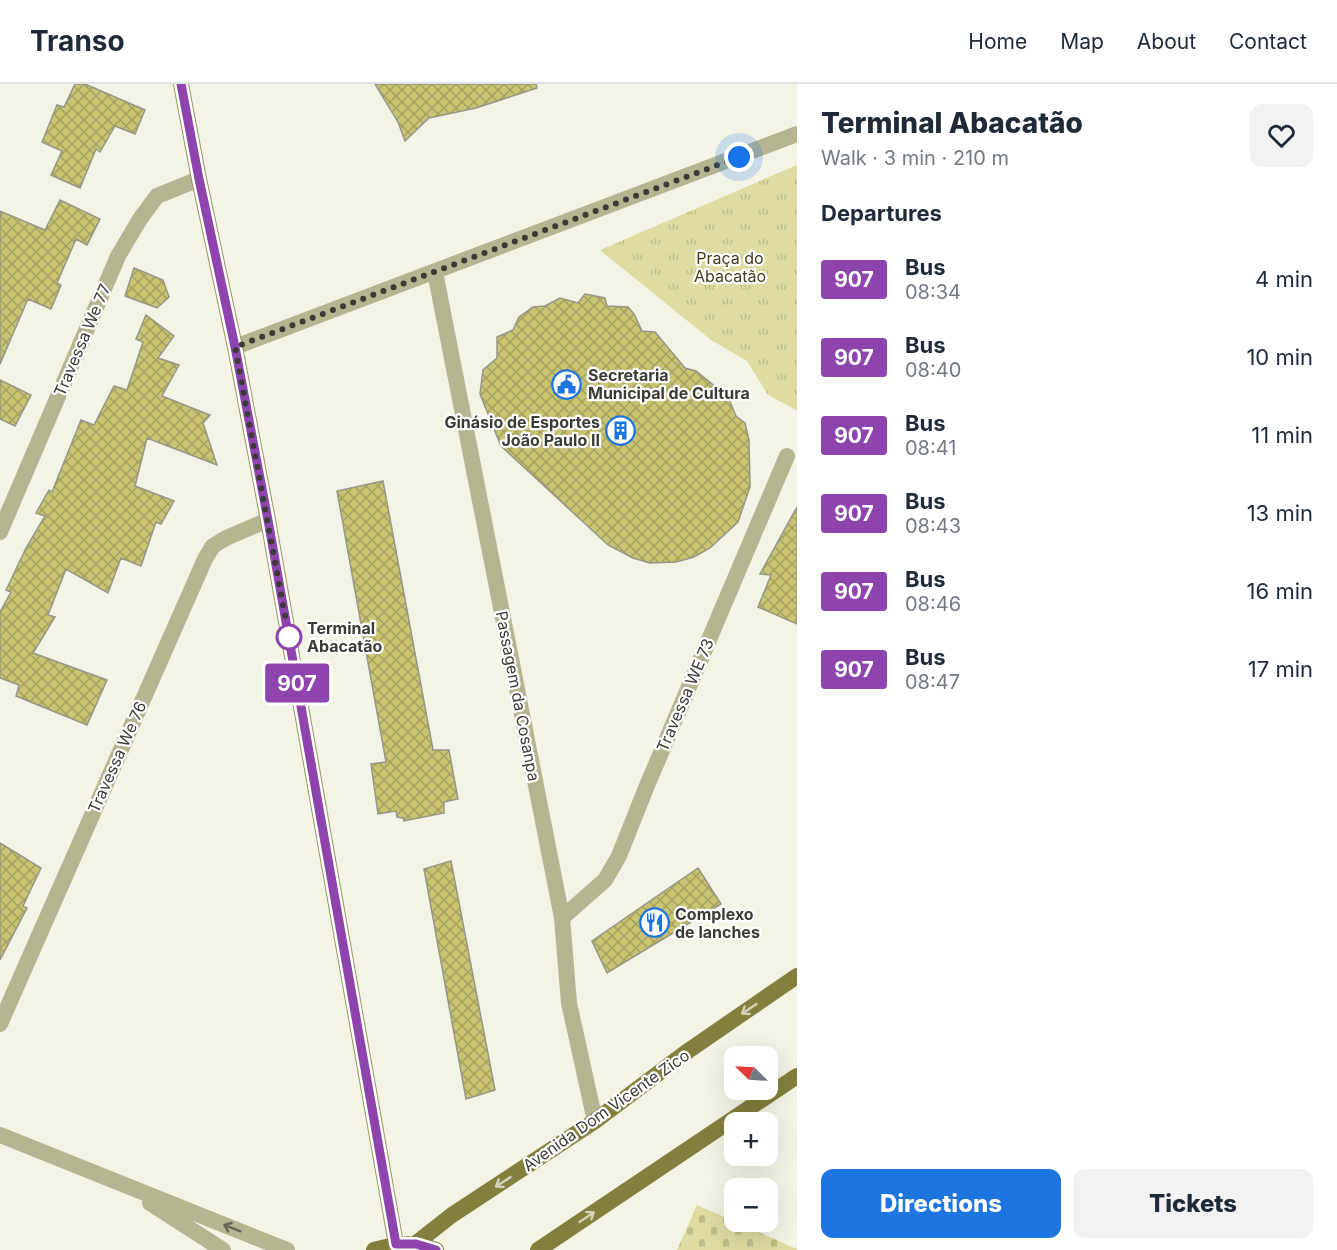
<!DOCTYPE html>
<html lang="en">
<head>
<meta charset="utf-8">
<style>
  :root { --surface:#fff; --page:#f2f2f3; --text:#1f2937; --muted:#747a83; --line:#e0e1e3; --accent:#1d75df }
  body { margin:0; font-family:Inter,sans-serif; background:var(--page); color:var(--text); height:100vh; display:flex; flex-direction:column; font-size:22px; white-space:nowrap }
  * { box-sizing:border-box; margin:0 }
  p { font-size:20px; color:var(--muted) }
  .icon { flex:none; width:33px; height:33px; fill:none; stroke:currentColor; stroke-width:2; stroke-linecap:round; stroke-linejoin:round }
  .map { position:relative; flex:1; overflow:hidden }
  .drawer { display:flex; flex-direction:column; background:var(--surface); width:540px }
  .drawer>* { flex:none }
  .badge { padding:0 12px; border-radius:4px; font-size:21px; line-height:39px }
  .needle { width:39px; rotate:294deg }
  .tools { position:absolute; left:724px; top:962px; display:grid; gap:12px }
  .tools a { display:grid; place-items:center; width:54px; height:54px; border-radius:12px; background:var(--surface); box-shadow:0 6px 24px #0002; font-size:30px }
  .you { position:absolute; width:30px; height:30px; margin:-15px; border:4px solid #fff; border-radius:50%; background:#1a73e8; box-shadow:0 0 0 9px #1a73e833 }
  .map>.badge { position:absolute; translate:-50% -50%; box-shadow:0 0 0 3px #fff }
  h2 { padding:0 24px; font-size:22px; line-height:54px }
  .round { display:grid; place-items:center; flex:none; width:63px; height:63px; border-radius:12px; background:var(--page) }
  .summary { display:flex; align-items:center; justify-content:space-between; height:102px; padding:0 24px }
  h1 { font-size:28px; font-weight:800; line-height:45px }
  .action { display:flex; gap:12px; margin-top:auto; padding:12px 24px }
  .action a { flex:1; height:69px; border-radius:12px; background:var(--accent); color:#fff; font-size:24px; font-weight:800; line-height:69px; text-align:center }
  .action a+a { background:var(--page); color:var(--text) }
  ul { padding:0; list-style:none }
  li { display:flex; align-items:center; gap:18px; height:78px; padding:0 24px }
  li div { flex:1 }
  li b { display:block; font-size:22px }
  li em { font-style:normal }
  li .badge { min-width:66px; font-weight:700; text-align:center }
  header { display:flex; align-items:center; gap:36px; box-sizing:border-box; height:84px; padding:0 30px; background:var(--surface); border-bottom:2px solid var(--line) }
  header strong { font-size:28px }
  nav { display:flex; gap:33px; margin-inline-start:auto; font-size:21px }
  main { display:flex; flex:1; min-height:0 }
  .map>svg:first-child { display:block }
  .cemetery { fill:url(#cemetery-stones) }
  .park { fill:url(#park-tufts) }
  .building { fill:url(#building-cross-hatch); stroke:#969689; stroke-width:1.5 }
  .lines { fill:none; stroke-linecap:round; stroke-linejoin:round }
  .minor { stroke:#b5b592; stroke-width:16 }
  .secondary { stroke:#989662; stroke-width:16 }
  .primary { stroke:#837f3d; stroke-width:16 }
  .oneway { stroke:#d4d2bb }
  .oneway2 { stroke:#666656 }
  .line-casing { stroke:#fff; stroke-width:14 }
  .line { stroke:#8e44ad; stroke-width:9 }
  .walk { stroke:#3b3b36; stroke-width:6; stroke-dasharray:0 10.8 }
  .stop-dot { fill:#fff; stroke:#8e44ad; stroke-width:3 }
  .labels { text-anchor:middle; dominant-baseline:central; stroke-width:4.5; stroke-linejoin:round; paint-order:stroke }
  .park-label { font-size:16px; fill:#403e1b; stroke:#fff }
  .street-label { font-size:16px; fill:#3b3b36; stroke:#fff }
  .poi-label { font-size:16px; font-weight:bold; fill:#3b3b36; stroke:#fff; text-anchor:start }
  .stop-label { font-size:16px; font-weight:bold; fill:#3b3b36; stroke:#fff; text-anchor:start }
</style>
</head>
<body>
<header>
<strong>Transo</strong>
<nav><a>Home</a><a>Map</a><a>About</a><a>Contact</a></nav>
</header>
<main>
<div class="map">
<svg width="797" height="1166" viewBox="0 0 797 1166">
  <defs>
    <pattern id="cemetery-stones" width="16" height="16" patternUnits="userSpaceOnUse" patternTransform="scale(1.5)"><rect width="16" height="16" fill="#dedca0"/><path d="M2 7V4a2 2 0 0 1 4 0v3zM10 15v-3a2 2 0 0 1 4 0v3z" fill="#bfbe8a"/></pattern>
    <pattern id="park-tufts" width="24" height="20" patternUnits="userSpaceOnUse" patternTransform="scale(1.5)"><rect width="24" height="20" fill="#dedca0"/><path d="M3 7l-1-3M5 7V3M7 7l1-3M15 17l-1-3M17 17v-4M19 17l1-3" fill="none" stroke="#bfbe8a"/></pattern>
    <pattern id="building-cross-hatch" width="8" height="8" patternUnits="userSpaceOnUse" patternTransform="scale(1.5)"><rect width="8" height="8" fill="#c8c472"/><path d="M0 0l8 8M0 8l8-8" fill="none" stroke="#a4a05e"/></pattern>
  </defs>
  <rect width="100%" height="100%" fill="#f4f4e6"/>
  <path class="cemetery" d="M697,1121l100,44v1h-120z"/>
  <path class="park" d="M797,81v248l-1,-3 -28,-15 -21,-34 -36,-21 -111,-90z"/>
  <path class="building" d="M75,0h10l60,26 -10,24 -20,-8 -15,26 -4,-3 -16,39 -29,-13 11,-24 -20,-9 15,-37 7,2z
    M375,0h161l1,4 -61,20 -47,10 -24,23 -7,-19z
    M60,116l40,19 -13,26 -11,-6 -19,44 4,2 -10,24 -23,-10 -28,65v-153l45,19z
    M134,184l29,12 6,17 -12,11 -32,-12z
    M585,210l20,4 2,8 21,1 6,7 8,17 13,1 30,36 11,3 32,26 8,19 9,7 4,17 1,47 -12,35 -28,26 -16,9 -18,5 -26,1 -17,-5 -25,-13 -107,-99 -21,-52 3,-24 14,-12v-21l16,-7 6,-13 14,-10 12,-1 15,-8 18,5z
    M146,231l28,21 -16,22 21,7 -17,31 48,19 -7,8 14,42 -70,-27 -12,48 39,15 -13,23 -5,-2 -15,44 -20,-8 -13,35 -42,-24 -18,46 7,2 -22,36 74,27 -20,45 -71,-29 3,-11 -19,-7v-66l11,-20 -5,-2 20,-42 19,-32 -9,-3 13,-23 3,2 29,-72 13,5 20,-39 13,4 16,-48 -7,-3z
    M0,296l31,15 -16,31 -15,-7z
    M383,397l50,269h16l9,49 -14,3v11l-40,8 -1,-3 -6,-1 -1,-6 -18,3 -7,-50 15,-2 -49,-271z
    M797,423v117l-39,-17 13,-32 -11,-1z
    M0,759l41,25 -18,38 4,2 -27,52z
    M451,777l44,229 -29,9 -42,-230z
    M698,784l23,36 -114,69 -15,-32z"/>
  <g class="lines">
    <path class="minor" d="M435,188l127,646 7,85 26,118
      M235,263l562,-213
      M0,448l118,-276 22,-37 17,-23 42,-17
      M562,834l43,-38 14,-24 27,-68 141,-332
      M0,940l205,-465 8,-13 13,-8 42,-18
      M0,1051l287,115
      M150,1119l73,47"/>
    <path class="secondary" d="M181,0l18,95 36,168 33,173 128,724"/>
    <path class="primary" d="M415,1160l37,-29 143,-94 93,-70 109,-75
      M374,1166c23,-7 40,-8 62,0
      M538,1166l259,-174"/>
  </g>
  <defs><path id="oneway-shaft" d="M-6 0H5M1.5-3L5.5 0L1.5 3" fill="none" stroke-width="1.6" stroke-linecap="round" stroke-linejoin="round" transform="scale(1.5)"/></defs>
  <g class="oneway">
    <use href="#oneway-shaft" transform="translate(749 925) rotate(146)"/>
    <use href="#oneway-shaft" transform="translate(503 1098) rotate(147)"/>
    <use href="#oneway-shaft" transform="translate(587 1133) rotate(-34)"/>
  </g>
  <use class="oneway2" href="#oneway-shaft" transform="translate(232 1144) rotate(-158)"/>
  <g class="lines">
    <defs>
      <path id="line" d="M181,0l18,95 36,168 33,173 128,724h20l20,6"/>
    </defs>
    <use href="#line" class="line-casing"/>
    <use href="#line" class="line"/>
    <path class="walk" d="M289,553l-54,-290 504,-190"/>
  </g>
  <defs>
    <symbol id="civic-ring" viewBox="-11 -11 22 22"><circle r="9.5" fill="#fff" stroke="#1d75df" stroke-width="1.5"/><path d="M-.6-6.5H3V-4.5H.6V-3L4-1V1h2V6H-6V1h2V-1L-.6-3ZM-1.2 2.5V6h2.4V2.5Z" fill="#1d75df"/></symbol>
    <symbol id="building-ring" viewBox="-11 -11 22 22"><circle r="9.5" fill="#fff" stroke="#1d75df" stroke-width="1.5"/><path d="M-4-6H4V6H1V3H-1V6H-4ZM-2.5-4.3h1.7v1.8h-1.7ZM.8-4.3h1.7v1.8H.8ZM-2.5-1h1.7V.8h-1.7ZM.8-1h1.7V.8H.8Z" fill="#1d75df"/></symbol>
    <symbol id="restaurant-ring" viewBox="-11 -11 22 22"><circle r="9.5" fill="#fff" stroke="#1d75df" stroke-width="1.5"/><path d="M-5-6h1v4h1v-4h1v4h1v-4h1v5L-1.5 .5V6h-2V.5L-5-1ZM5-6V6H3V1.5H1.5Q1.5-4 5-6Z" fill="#1d75df"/></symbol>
  </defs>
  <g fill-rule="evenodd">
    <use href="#civic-ring" x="550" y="284" width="33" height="33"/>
    <use href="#building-ring" x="604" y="330" width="33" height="33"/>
    <use href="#restaurant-ring" x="638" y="822" width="33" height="33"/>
  </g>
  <circle class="stop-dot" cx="289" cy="553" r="12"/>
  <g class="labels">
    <g class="park-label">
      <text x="730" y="174">Praça do<tspan x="730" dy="18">Abacatão</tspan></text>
    </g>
    <g class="street-label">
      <text transform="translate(82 256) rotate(-67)">Travessa We 77</text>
      <text transform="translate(685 611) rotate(-67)">Travessa WE 73</text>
      <text transform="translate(518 612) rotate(79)">Passagem da Cosanpa</text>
      <text transform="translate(117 673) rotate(-66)">Travessa We 76</text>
      <text transform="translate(606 1026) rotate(-35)">Avenida Dom Vicente Zico</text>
    </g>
    <g class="poi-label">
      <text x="588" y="291">Secretaria<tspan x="588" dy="18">Municipal de Cultura</tspan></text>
      <text x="600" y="338" text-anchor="end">Ginásio de Esportes<tspan x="600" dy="18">João Paulo II</tspan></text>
      <text x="675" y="830">Complexo<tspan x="675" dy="18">de lanches</tspan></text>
    </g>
    <g class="stop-label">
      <text x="307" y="544">Terminal<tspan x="307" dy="18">Abacatão</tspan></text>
    </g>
  </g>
</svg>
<div class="tools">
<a><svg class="needle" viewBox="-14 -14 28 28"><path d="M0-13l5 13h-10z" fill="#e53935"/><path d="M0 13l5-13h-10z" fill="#747a83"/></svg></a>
<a>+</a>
<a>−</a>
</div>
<div class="you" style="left:739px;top:73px"></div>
<b class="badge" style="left:297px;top:599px;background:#8e44ad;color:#fff">907</b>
</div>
<section class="drawer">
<div class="summary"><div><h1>Terminal Abacatão</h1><p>Walk · 3 min · 210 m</p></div><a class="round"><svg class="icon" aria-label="heart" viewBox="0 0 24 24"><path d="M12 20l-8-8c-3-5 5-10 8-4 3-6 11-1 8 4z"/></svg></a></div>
<h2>Departures</h2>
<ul>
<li><span class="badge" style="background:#8e44ad;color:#fff">907</span><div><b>Bus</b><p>08:34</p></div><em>4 min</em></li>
<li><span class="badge" style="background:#8e44ad;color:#fff">907</span><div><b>Bus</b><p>08:40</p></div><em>10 min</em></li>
<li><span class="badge" style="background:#8e44ad;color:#fff">907</span><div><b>Bus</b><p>08:41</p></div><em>11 min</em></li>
<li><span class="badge" style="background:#8e44ad;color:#fff">907</span><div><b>Bus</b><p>08:43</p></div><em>13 min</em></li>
<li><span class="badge" style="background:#8e44ad;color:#fff">907</span><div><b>Bus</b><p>08:46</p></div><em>16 min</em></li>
<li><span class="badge" style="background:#8e44ad;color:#fff">907</span><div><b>Bus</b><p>08:47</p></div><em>17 min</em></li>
</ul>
<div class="action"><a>Directions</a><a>Tickets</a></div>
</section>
</main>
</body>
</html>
